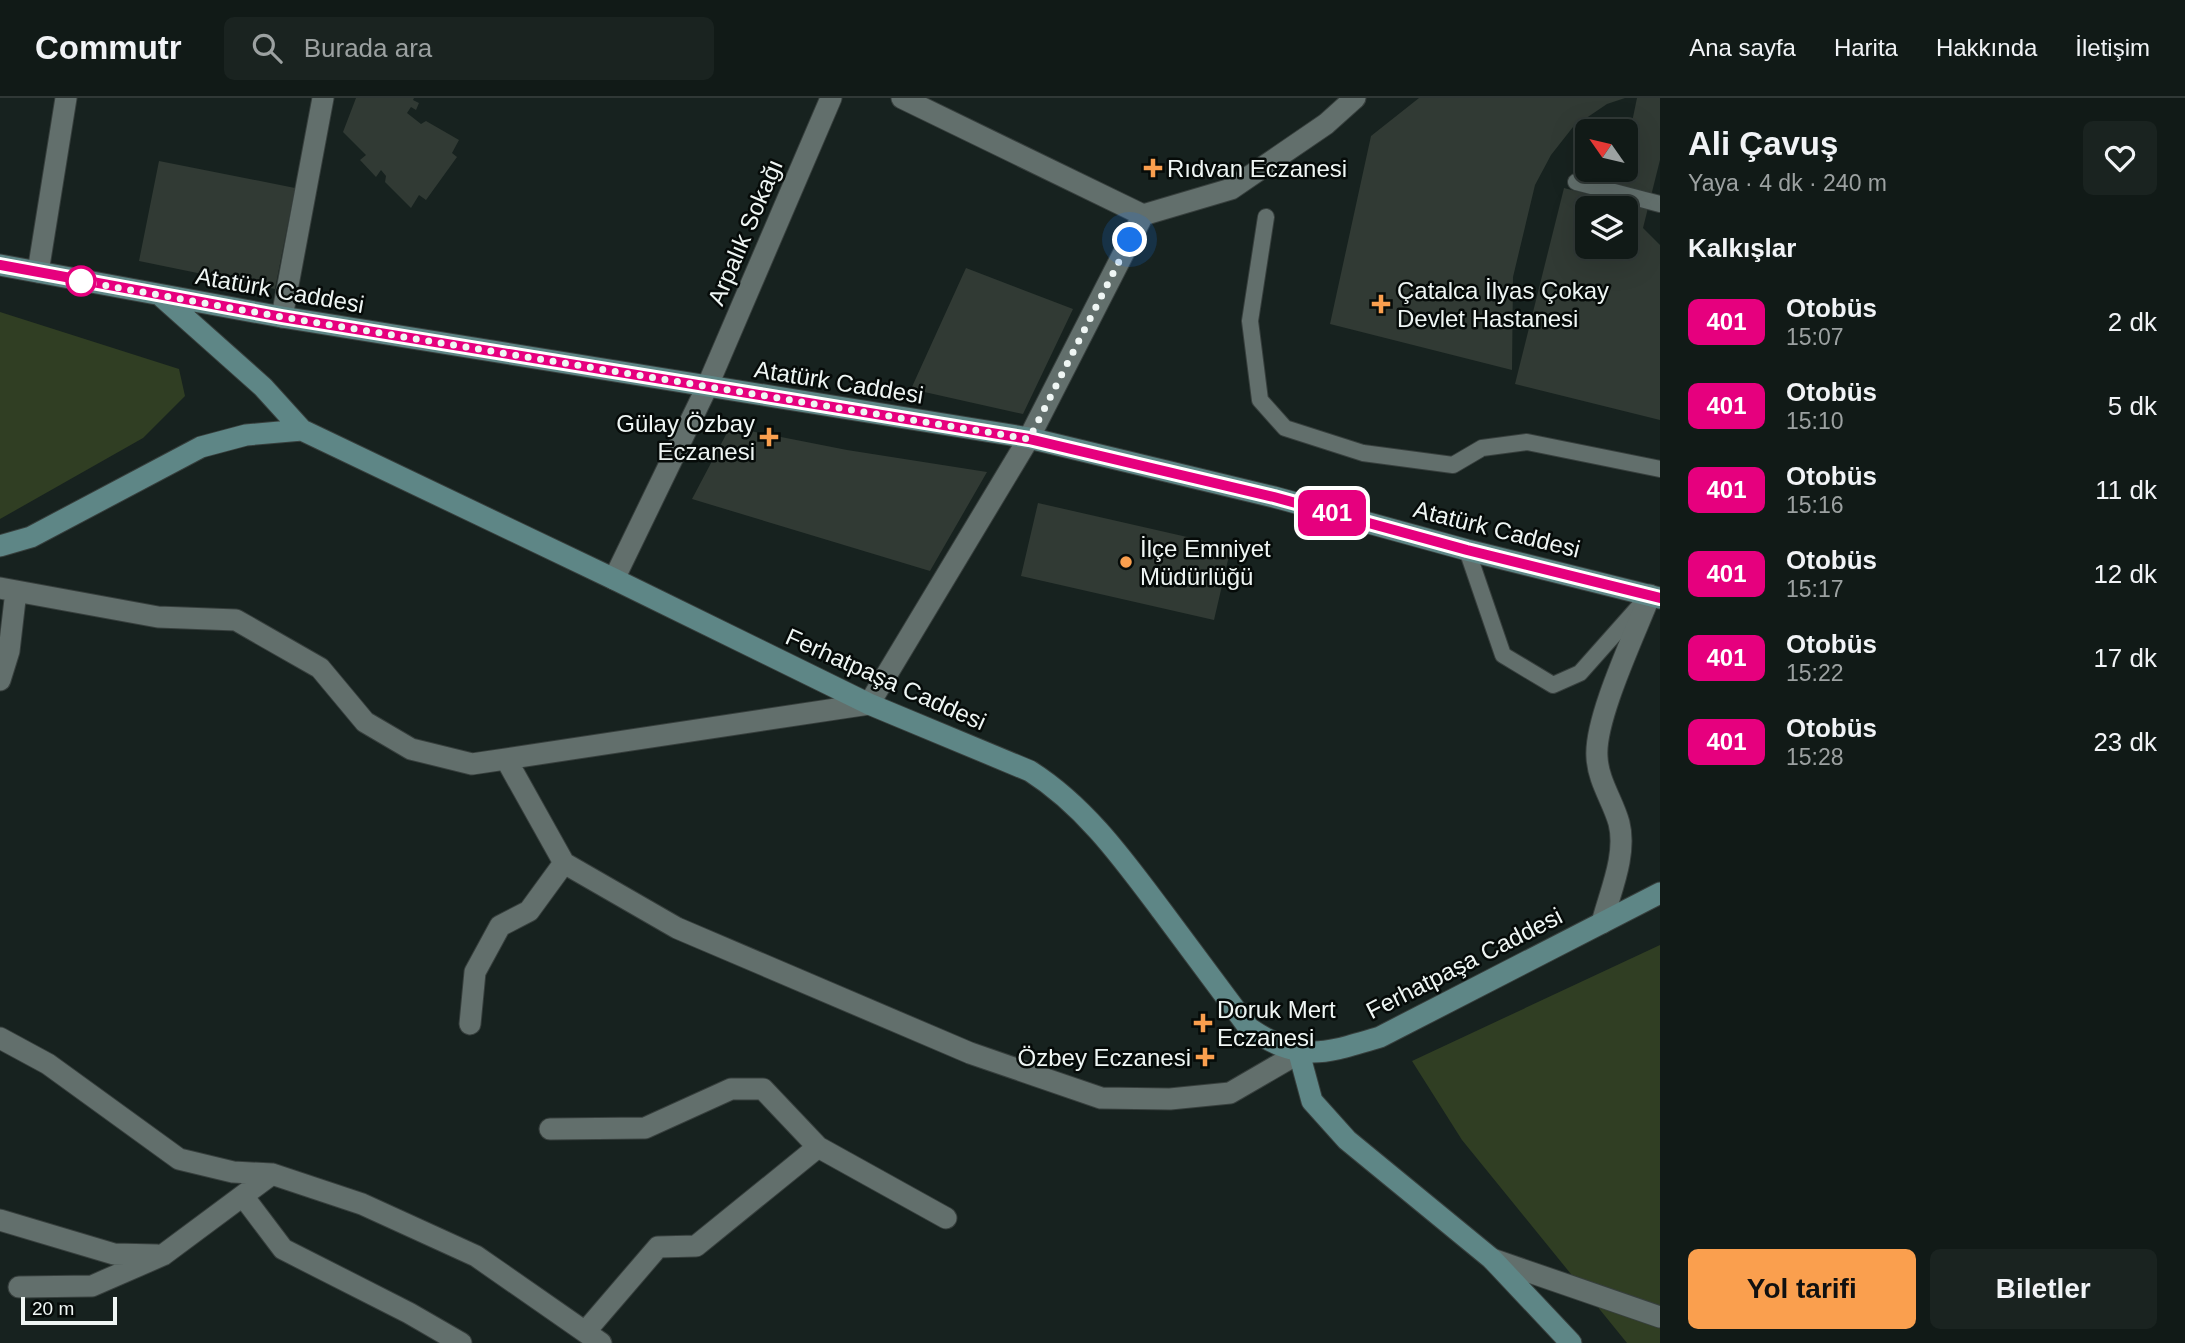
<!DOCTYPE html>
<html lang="tr">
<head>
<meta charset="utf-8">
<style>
  :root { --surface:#111a17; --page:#1a2320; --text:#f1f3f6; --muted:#9ca1a1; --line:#303836; --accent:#fa9f4e }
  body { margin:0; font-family:Helvetica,sans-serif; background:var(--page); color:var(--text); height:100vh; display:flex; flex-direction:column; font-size:26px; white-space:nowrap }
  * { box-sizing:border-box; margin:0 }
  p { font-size:23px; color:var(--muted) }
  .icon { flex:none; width:38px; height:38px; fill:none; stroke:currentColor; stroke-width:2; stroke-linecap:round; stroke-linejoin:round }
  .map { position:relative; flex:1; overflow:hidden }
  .details { display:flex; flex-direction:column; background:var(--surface); width:525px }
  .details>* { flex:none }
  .badge { padding:0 14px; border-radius:10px; font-size:24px; line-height:46px }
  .needle { width:46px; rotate:304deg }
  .tools { position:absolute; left:1575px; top:21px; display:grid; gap:14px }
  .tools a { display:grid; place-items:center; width:63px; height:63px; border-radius:10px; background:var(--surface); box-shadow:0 7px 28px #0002,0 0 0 2px var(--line); font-size:35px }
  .scale { position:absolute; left:21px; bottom:18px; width:96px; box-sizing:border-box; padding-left:7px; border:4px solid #eff6f4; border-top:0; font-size:19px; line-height:24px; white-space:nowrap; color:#eff6f4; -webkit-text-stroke:5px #060b09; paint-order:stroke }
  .you { position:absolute; width:35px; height:35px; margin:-18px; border:5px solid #fff; border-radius:50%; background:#1a73e8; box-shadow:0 0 0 10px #1a73e833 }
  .map>.badge { position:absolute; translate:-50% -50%; box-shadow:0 0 0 4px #fff }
  h2 { padding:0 28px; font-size:26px; line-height:63px }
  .round { display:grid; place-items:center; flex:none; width:74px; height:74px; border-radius:10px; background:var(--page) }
  .headline { display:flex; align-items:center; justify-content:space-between; height:119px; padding:0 28px }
  h1 { font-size:33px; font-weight:600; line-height:52px }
  .primary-button { display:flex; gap:14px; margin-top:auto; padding:14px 28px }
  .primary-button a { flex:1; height:80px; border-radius:10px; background:var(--accent); color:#111; font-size:28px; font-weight:600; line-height:80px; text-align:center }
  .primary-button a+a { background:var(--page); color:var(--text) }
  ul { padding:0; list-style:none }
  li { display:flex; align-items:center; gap:21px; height:84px; padding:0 28px }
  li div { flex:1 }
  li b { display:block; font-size:26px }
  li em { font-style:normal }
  li .badge { min-width:77px; font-weight:700; text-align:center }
  header { display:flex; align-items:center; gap:42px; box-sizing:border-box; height:98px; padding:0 35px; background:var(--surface); border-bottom:2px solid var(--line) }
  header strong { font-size:33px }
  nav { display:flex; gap:38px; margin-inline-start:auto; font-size:24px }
  .search { width:490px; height:63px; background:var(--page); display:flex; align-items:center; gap:18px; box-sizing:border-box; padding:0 24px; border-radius:10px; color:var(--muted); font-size:26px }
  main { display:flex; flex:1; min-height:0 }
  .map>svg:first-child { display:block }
  .green { fill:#303e23 }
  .building { fill:#313a34; fill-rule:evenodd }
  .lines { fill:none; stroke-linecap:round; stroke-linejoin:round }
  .lane-casing { stroke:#373f3d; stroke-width:18 }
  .street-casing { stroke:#373f3d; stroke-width:23 }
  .secondary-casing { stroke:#373f3d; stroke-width:23 }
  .lane { stroke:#626f6c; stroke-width:16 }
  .street { stroke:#626f6c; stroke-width:21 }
  .secondary { stroke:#5e8686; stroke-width:21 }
  .line-casing { stroke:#fff; stroke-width:16 }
  .line { stroke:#e6007e; stroke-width:10 }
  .walk { stroke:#eff6f4; stroke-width:7; stroke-dasharray:0 12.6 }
  .poi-dot { fill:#fa9f4e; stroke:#060b09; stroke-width:2.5 }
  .stop-dot { fill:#fff; stroke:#e6007e; stroke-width:3.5 }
  .labels { text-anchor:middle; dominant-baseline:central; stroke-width:5; stroke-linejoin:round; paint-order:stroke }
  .poi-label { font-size:24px; fill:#eff6f4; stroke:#060b09; text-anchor:start }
  .street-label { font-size:24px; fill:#eff6f4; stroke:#060b09 }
</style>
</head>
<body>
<header>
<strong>Commutr</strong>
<div class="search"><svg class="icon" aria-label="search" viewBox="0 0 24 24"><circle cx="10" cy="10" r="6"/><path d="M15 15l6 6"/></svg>Burada ara</div>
<nav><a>Ana sayfa</a><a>Harita</a><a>Hakkında</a><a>İletişim</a></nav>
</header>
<main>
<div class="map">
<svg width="1660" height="1245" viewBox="0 0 1660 1245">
  <rect width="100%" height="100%" fill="#17221f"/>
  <path class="green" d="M0,214l179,57 6,27 -42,42 -143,81z
    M1660,847v398h-33l-165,-203 -50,-79z"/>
  <path class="building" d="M356,0h58l-1,2 6,3 -3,7 -5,-3 -4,6 14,11 5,-3 33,19 -7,13 5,4 -31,43 -7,-5 -8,13 -26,-26 1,-6 -5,-6 -5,7 -16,-17 6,-5 -23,-23z
    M1419,0h206l-18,6 -34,23 -22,28 -16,30 -22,92 -1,93 -182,-46 41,-188z
    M1637,0h23v62l-17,68 17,17v175l-145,-36 49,-196 27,7 22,11 9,-36h4v-19zM1587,110h39v39h-39z
    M159,63l136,27 -20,101 -136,-28z
    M966,170l107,41 -50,105 -112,-25z
    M730,329l117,23 140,22 -57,99 -238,-72z
    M1038,405l193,44 -17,73 -193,-44z"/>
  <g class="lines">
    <defs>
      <path id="lane" d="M1576,84l84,22
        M1266,119l-16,104 10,79 25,28 78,25 90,12 29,-17 45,-6 133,27
        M1467,452l36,105 50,30 27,-12 64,-72"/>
      <path id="street" d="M902,0l241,117
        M38,174l28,-174
        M282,219l41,-219
        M614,481l93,-192 124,-289
        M0,490l158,29 78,3 84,48 45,54 46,27 61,15 397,-60 160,-266 114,-223 88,-26 95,-65 29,-26
        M0,582l9,-29 7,-60
        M507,663l57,102 113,65 293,125 131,45 69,1 60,-6 69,-40
        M1602,825c8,-31 25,-68 17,-100 -6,-22 -21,-42 -22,-66 -3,-38 38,-123 53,-162
        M470,926l5,-52 25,-46 29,-15 35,-48
        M0,940l48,26 131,95 54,13 39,2 90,30 114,52 125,87
        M550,1031l95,-1 86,-39h32l55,58 128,71
        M243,1098l40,53 126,64 52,30
        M0,1122l114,34 43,1
        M1492,1161l168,58
        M19,1189l73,-1 71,-31 109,-81
        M585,1234l73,-85 38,-1 122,-99"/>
      <path id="secondary" d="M0,167l282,52 747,121 245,59 193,53 193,48
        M162,199l101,90 39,43
        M0,448l31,-9 170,-90 45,-12 56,-5 312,149 255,125 161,67c55,35 93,88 132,140 29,39 58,78 87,117 52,35 74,26 131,9l280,-144
        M1299,955l13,48 35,39 145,119 79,84"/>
    </defs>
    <use href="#lane" class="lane-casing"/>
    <use href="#street" class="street-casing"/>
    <use href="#secondary" class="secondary-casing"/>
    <use href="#lane" class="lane"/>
    <use href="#street" class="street"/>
    <use href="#secondary" class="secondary"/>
  </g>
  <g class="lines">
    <defs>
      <path id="line" d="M0,167l282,52 747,122 245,58 193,53 193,48"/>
    </defs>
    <use href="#line" class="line-casing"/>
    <use href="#line" class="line"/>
    <path class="walk" d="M81,183l201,36 747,122 101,-199"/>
  </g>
  <g class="poi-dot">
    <path d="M1149.5 59.5h7v7h7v7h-7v7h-7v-7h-7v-7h7z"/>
    <path d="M1377.5 195.5h7v7h7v7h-7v7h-7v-7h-7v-7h7z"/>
    <path d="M765.5 328.5h7v7h7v7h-7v7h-7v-7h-7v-7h7z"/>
    <circle cx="1126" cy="464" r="7"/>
    <path d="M1199.5 914.5h7v7h7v7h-7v7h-7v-7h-7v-7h7z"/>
    <path d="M1201.5 948.5h7v7h7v7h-7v7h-7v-7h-7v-7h7z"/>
  </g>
  <circle class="stop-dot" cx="81" cy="183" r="14"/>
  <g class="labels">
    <g class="poi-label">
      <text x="1167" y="70">Rıdvan Eczanesi</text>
      <text x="1397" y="192">Çatalca İlyas Çokay<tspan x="1397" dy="28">Devlet Hastanesi</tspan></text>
      <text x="755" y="325" text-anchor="end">Gülay Özbay<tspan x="755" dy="28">Eczanesi</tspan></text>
      <text x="1140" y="450">İlçe Emniyet<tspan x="1140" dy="28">Müdürlüğü</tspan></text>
      <text x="1217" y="911">Doruk Mert<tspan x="1217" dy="28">Eczanesi</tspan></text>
      <text x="1191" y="959" text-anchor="end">Özbey Eczanesi</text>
    </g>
    <g class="street-label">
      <text transform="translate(745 134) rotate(-67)">Arpalık Sokağı</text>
      <text transform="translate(280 192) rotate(10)">Atatürk Caddesi</text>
      <text transform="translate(839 284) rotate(9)">Atatürk Caddesi</text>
      <text transform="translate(1497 431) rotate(14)">Atatürk Caddesi</text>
      <text transform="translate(886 581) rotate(24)">Ferhatpaşa Caddesi</text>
      <text transform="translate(1464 865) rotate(-27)">Ferhatpaşa Caddesi</text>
    </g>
  </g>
</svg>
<div class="tools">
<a><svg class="needle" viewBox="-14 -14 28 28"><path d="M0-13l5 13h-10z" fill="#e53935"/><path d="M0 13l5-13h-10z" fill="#9ca1a1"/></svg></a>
<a><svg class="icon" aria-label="layers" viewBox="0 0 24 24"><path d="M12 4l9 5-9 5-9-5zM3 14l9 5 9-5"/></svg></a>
</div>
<div class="scale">20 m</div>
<div class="you" style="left:1130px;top:142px"></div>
<b class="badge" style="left:1332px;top:415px;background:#e6007e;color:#fff">401</b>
</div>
<section class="details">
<div class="headline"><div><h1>Ali Çavuş</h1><p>Yaya · 4 dk · 240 m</p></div><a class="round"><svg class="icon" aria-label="heart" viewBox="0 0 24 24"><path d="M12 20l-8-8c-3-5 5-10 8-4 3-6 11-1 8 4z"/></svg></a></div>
<h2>Kalkışlar</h2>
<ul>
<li><span class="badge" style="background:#e6007e;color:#fff">401</span><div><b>Otobüs</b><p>15:07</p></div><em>2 dk</em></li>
<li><span class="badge" style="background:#e6007e;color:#fff">401</span><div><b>Otobüs</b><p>15:10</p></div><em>5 dk</em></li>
<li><span class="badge" style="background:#e6007e;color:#fff">401</span><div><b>Otobüs</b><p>15:16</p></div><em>11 dk</em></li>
<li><span class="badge" style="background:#e6007e;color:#fff">401</span><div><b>Otobüs</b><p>15:17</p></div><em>12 dk</em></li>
<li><span class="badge" style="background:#e6007e;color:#fff">401</span><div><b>Otobüs</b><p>15:22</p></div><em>17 dk</em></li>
<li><span class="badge" style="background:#e6007e;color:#fff">401</span><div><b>Otobüs</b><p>15:28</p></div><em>23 dk</em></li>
</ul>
<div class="primary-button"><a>Yol tarifi</a><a>Biletler</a></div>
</section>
</main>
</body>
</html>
